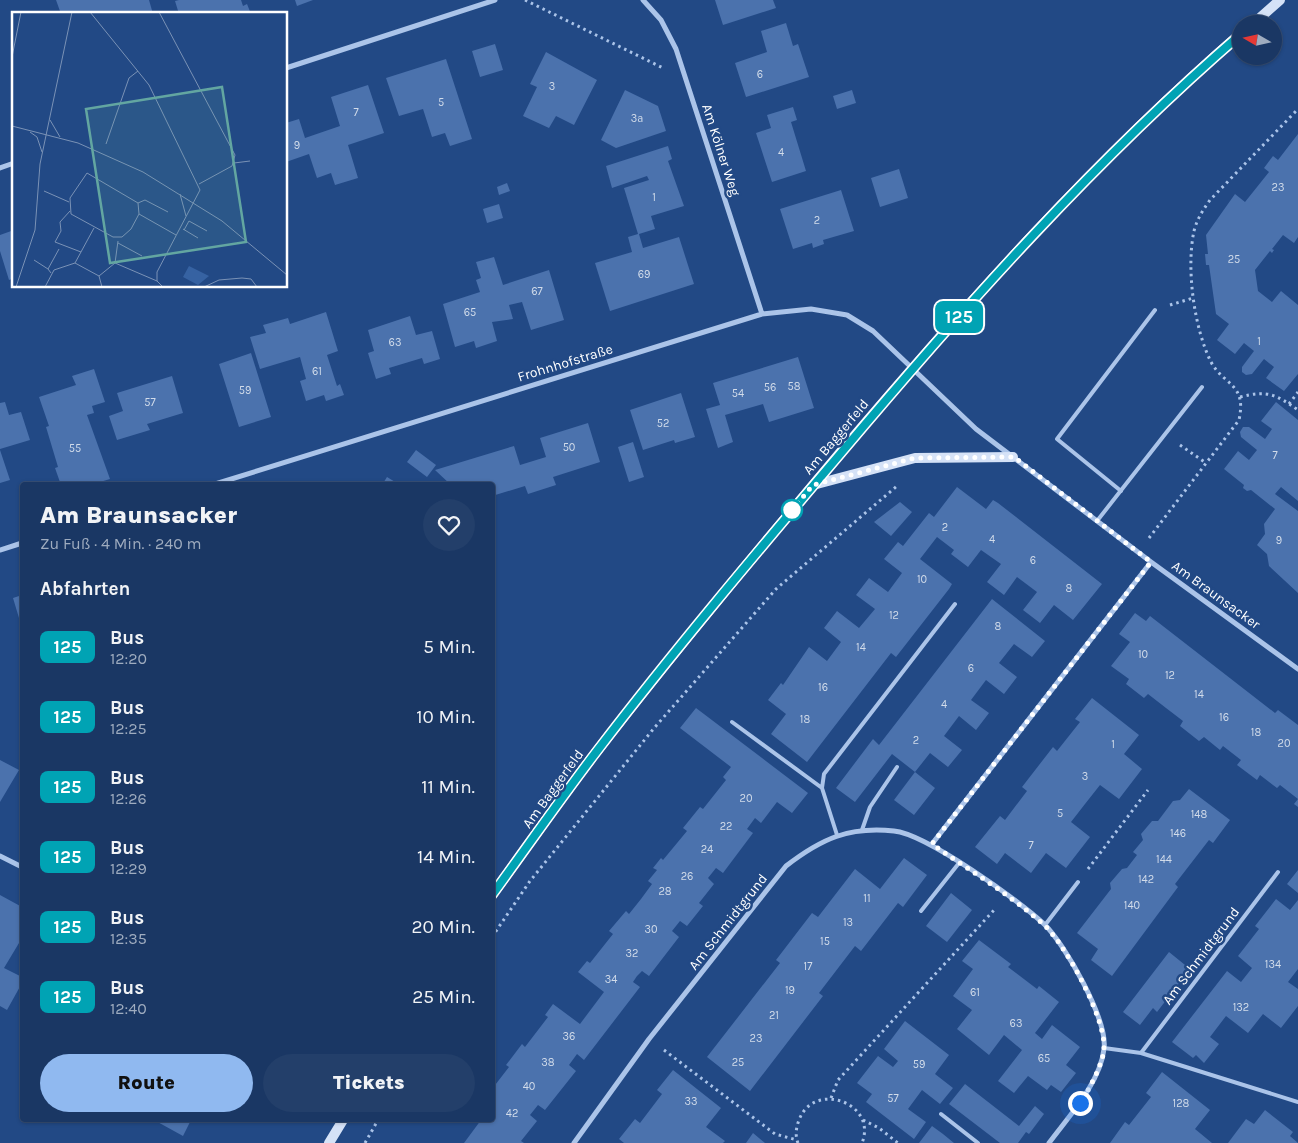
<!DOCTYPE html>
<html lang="de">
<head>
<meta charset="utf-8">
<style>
  :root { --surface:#1a3764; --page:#233f6a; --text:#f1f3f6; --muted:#9facbf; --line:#385178; --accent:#90b9f0 }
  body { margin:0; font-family:Karla,sans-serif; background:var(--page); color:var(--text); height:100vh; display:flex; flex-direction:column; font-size:19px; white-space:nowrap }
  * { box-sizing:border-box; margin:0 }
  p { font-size:16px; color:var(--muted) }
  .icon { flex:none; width:28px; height:28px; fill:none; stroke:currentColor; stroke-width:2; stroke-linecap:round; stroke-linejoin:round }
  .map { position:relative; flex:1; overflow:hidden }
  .sheet { position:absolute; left:20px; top:482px; width:475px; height:640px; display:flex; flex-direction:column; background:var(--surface); border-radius:5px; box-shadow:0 1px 4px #0004,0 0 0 1px var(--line) }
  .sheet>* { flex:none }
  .badge { padding:0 10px; border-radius:8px; font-size:18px; line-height:32px }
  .needle { width:32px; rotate:279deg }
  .controls { position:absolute; left:1232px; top:15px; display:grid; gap:10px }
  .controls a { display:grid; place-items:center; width:50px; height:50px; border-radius:50%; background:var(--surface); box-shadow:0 1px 4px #0004,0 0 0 1px var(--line); font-size:25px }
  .you { position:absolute; width:25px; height:25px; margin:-12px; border:4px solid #fff; border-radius:50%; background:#1a73e8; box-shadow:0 0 0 8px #1a73e833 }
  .map>.badge { position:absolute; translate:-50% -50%; box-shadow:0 0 0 2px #fff }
  h2 { padding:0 20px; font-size:19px; line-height:45px }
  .round { display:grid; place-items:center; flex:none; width:52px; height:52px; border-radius:26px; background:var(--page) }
  .overview { display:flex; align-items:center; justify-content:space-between; height:85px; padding:0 20px }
  h1 { font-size:24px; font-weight:800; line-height:38px }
  .cta { display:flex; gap:10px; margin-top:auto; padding:10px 20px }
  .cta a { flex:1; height:58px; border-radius:30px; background:var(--accent); color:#111; font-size:20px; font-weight:800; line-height:58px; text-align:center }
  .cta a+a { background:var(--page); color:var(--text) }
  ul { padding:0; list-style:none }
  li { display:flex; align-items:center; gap:15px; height:70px; padding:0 20px }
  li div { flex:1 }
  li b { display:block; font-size:19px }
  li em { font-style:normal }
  li .badge { min-width:55px; font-weight:700; text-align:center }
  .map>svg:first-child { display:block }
  .building { fill:#4b72ad }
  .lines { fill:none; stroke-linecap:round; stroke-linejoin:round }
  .path { stroke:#abc4e9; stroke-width:3; stroke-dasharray:2.5 4; stroke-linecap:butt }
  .lane { stroke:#abc4e9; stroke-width:4 }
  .street { stroke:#abc4e9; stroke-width:5 }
  .secondary { stroke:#d5e2f7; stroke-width:10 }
  .line-casing { stroke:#fff; stroke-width:11 }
  .line { stroke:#00a3b4; stroke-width:8 }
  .walk { stroke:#fff; stroke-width:5; stroke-dasharray:0 9 }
  .stop-dot { fill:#fff; stroke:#00a3b4; stroke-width:2.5 }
  .labels { text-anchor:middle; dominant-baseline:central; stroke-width:5; stroke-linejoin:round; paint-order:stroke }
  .number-label { font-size:11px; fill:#d2dcea }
  .street-label { font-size:14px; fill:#fff; stroke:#224985 }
  .inset-road { fill:none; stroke:#7a92b6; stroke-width:1 }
  .view { fill:#63a6a1; fill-opacity:0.15; stroke:#63a6a1; stroke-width:2.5 }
  .inset-edge { fill:none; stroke:#fff; stroke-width:2.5 }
</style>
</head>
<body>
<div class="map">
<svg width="1298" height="1143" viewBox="0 0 1298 1143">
  <rect width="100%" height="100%" fill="#224985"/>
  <path class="building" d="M56,0h93l4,14h-92z
    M179,0h62l2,6 4,-2 4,10h-72l-4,-13z
    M295,0h18l-16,6z
    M715,0h58l3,8 -53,17z
    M786,23l7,23 5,-2 11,33 -63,20 -11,-34 32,-11 -6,-21z
    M495,44l8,26 -23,7 -8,-26z
    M546,52l51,28 -23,45 -18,-9 -7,12 -26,-12 14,-29 -7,-3z
    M446,59l26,80 -22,7 -5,-13 -13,4 -9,-28 -24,7 -13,-38z
    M368,85l16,48 -36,12 10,33 -23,7 -4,-12 -14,5 -8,-24 -23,8v-39l13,-4 6,19 35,-12 -9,-29z
    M625,90l33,16 8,25 -50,17 -15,-8z
    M852,90l4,13 -19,6 -4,-13z
    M793,107l4,13 -6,2 15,49 -34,11 -16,-49 15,-5 -4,-13z
    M1298,134v103l-4,6 -11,-8 -11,14 2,1 -2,3 -2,-2 -15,19 3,21 14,11 9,-11 17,14v69l-14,17 -18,-13 8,-11 -10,-8 -12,15 -6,1 -4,-3v-5l12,-16 -10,-8 -9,11 -18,-14 12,-16 -13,-10 -7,-49h-3l-1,-11h3l-2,-19 29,-41 10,8 24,-30 -5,-4 9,-12 5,4z
    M668,146l4,13 -4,2 16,45 -33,10 4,13 -16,5 4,14 36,-11 15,47 -84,27 -15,-48 37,-11 -4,-15 10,-3 -14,-46 25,-8 -2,-4 -35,12 -6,-22z
    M899,169l9,29 -28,9 -9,-29z
    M507,183l3,8 -11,4 -2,-8z
    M841,190l13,41 -31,9 1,4 -11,4 -1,-5 -19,6 -13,-40z
    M499,204l4,14 -16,5 -4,-14z
    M14,230v48l-5,2 -9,-29v-16z
    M494,257l9,28 46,-15 15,50 -33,10 -9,-28 -13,3 4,14 -21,3 5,19 -21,7 -2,-7 -19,6 -12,-43 37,-12 -4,-12 5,-2 -5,-16z
    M326,312l12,39 -11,4 10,31 3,-2 4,11 -18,6 -2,-6 -18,6 -6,-20 6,-2 -6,-22 -40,12 -10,-32 16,-4 -3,-8 25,-7 2,6z
    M410,316l6,19 16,-4 8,28 -16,5 -2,-6 -33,10 2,6 -15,5 -8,-26 6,-2 -6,-21z
    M251,353l20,64 -32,10 -20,-63z
    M798,357l16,51 -45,14 -6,-18 -38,11 8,27 -15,6 -12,-39 14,-4 -7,-22z
    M94,369l11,33 -13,4 2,7 -7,2 23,64 -20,6h-29l-6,-17 3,-1 -12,-40 3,-1 -10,-29 37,-12 -4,-9z
    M172,376l11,37 -36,11 3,6 -33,10 -8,-24 14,-5 -6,-18z
    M681,393l14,44 -20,6 -1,-3 -31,10 -13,-40z
    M5,402l4,13 12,-3 9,28 -30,9v-46z
    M1276,402l22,18v81l-17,-14 -6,7 23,17v82l-29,-27 -2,-12 -10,-9 8,-11 -1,-10 11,-15 -24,-19 -4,1 -4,-3 1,-3 -20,-16 14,-18 11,9 8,-10 -16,-13 -1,-5 3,-5h6l16,12 7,-10 -11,-8z
    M588,423l12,39 -47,15 3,8 -28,9 -3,-8 -33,10v-11h-41l-16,-15 79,-24 6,19 26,-8 -6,-19z
    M633,442l11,35 -15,5 -11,-35z
    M0,450l10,30 -10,3z
    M416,450l20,15 -9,12 -20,-15z
    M387,477l13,8h-18z
    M957,487l29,22 7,-9 5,3 104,81 -29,36 -19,-15 -14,18 -17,-13 14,-18 -20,-15 -13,18 -17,-13 14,-18 -20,-14 -13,17 -17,-13 3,-4 -17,-13 -17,22 32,25 -3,5 -53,68 -5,-4 -84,109 -36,-28 15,-20 -18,-14 13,-17 2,2 26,-38 18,14 14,-19 -17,-14 13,-17 22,17 16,-19 -19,-14 13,-17 19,14 14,-19 -18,-14 14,-17 5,4 26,-33 5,4z
    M900,502l12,10 -21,24 -17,-14z
    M22,595v33l-9,-30z
    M992,599l53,42 -13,16 -18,-13 -15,19 18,14 -13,17 -18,-14 -15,20 18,13 -13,17 -17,-14 -15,20 18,14 -14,17 -18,-14 -15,19 -23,-18 -37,48 -19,-14 37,-49 6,6z
    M1135,613l11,8 4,-5 125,97 3,-3 20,15v82l-4,-3 4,-5 -18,-14 -3,3 -17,-13 -3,5 -20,-15 4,-5 -18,-14 -3,4 -16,-13 -5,4 -19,-15 3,-5 -17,-13 -18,-14 -4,4 -18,-14 3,-5 -18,-13 19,-24 -11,-8z
    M1092,698l47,37 -15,19 18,15 -23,30 -19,-14 -15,19 -14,18 19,15 -24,31 -20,-15 -15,20 -26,-20 -8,11 -22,-17 25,-31 5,4 22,-29 -5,-4 31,-40 4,4 23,-29 -5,-3z
    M696,708l112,85 -16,20 -15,-11 -16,21 -6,-5 -8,11 6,4 -30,40 -7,-5 -8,10 6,6 -15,19 4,3 -16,20 -7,-5 -8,10 7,6 -30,39 -7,-5 -5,5 -4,6 7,5 -56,73 -7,-6 -8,11 7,6 -31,39 -7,-5 -8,10 7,6 -16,20 3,2h-60l17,-23h11v-31l17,-22 -3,-2 16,-21 3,3 23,-30 -3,-2 8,-11 27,20 24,-32 -26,-20 9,-11 3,2 23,-29 -4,-3 17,-20 3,3 12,-15 11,-15 -4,-3 9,-11 -4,-2 8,-10 2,2 24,-29 -4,-3 17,-21 3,2 23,-29 -3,-3 8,-10 -51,-39z
    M0,760l19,10 -19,32z
    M915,772l20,16 -21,27 -20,-15z
    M1189,789l41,31 -17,23 -4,-3 -34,44 3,3 -66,89 -21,-16 7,-11 -21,-16 34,-44 -1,-6 12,-14 5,-1 10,-13 -4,-3 10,-12 -2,-6 11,-13h6l15,-20 7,-1z
    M904,858l23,17 -24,32 -5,-4 -37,48 -6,-5 -36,47 4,3 -73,95 -43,-34 73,-94 -4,-3 36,-47 6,4 37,-48 25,20z
    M1298,870v23l-11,-9z
    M951,893l21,17 -25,32 -21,-16z
    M0,895l22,12v31l-18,30 18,9v6l-15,27 -7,-4z
    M1276,899l14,11 8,-10v69l-10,13 10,7v17l-17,22 -18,-14 -15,19 -22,-17 -16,21 9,7 -15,19 -8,-8 -3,3 -21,-16 55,-71 14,11 11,-14 -14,-12 21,-27 -4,-3z
    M979,940l32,24 -3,3 29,22 2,-3 20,16 -24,31 7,6 10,-14 28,22 -14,18 10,8 -15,19 -10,-7 -4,5 -19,-14 -14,17 -16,-12 24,-31 -18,-15 -15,20 -32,-26 15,-19 -19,-14 20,-27 -11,-8z
    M1169,952l21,17 -33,43 -4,-4 -13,17 -17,-13z
    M905,1021l44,34 -14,19 18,14 -13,16 -18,-14 -14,19 18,13 -12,17 -48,-37 6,-8 -15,-11 21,-27 15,11 5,-6 -14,-12z
    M673,1070l48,38 -15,19 19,14 -2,2h-99l-5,-4 16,-20 5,4 22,-29 -5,-4z
    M1162,1072l48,38 -15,19 17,14h-102l15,-21 4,3 22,-28 -5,-4z
    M965,1084l54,42 16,-20 9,8 -15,20 -3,-2 -8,11h-18l-51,-39z
    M1265,1110l28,22 -3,4 8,7h-70l18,-24 8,5z
    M154,1120h37l-8,16z
    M932,1126l11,8 11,9h-35z
    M753,1133l12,10h-19z"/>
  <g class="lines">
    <path class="path" d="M525,0l138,68
      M1170,305l23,-7
      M1240,397c28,-7 35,-3 58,13
      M1289,404l9,-12
      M1180,445l26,18
      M1149,538l90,-118c8,-37 -15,-34 -28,-58 -17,-34 -25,-94 -17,-131 3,-12 9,-21 16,-31l88,-91
      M1088,869l60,-79
      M492,937l38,-56 125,-154 121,-138 121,-103
      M664,1050l111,84 22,6
      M831,1098l7,-18 157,-171
      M863,1120l16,8 19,15
      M365,1143l13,-23
      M798,1143c-3,-8 -2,-15 1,-23 15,-40 79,-17 63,23"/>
    <path class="lane" d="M1121,491l-64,-52 98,-129
      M1097,521l105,-134
      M732,722l90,66
      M862,830l8,-23 27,-40
      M837,835l-15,-47 2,-14 131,-170
      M921,911l38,-48
      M1045,925l33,-43
      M1104,1048l37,5 157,49
      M1141,1053l137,-181
      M941,1114l37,29"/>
    <path class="street" d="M643,0l18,20 15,29 86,265
      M286,68l209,-68
      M0,168l14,-5
      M212,485l550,-171 49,-5 36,6 26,16 103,98 175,133 147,107
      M0,550l22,-7
      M932,844l219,-282
      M0,856l22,11
      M574,1143l75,-104 137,-173c35,-27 63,-40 108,-35 32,3 126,70 150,93 21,20 64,96 60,125 -4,34 -35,67 -55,94"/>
    <path class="secondary" d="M1253,24l27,-24
      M813,485l102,-27 98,-1
      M492,895c35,-48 69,-97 105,-144 80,-103 163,-203 247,-303 123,-145 253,-290 397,-415
      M329,1143l14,-23"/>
  </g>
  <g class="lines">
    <defs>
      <path id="line" d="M492,895c35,-48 69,-97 105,-144 78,-102 161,-200 244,-298 124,-147 254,-293 400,-419"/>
    </defs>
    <use href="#line" class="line-casing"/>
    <use href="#line" class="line"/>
    <path class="walk" d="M792,510l21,-25 102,-27 99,-1 137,105 -219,282c37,26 77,50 111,80 22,19 63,95 61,124 0,14 -16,44 -24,55"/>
  </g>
  <circle class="stop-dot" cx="792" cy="510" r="10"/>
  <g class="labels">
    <g class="number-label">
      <text x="760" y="74">6</text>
      <text x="552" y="86">3</text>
      <text x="441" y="102">5</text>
      <text x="356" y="112">7</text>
      <text x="637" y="118">3a</text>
      <text x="297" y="145">9</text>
      <text x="781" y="152">4</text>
      <text x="1278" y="187">23</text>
      <text x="654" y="197">1</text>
      <text x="817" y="220">2</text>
      <text x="1234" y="259">25</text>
      <text x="644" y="274">69</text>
      <text x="537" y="291">67</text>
      <text x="470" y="312">65</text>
      <text x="1259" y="341">1</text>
      <text x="395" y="342">63</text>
      <text x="317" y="371">61</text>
      <text x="794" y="386">58</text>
      <text x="770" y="387">56</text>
      <text x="245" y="390">59</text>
      <text x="738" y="393">54</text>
      <text x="150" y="402">57</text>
      <text x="663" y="423">52</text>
      <text x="569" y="447">50</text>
      <text x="75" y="448">55</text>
      <text x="1275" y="455">7</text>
      <text x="945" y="527">2</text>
      <text x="992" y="539">4</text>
      <text x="1279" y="540">9</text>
      <text x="1033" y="560">6</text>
      <text x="922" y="579">10</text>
      <text x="1069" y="588">8</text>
      <text x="894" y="615">12</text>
      <text x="998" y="626">8</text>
      <text x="861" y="647">14</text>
      <text x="1143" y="654">10</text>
      <text x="971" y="668">6</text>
      <text x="1170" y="675">12</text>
      <text x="823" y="687">16</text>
      <text x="1199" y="694">14</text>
      <text x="944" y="704">4</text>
      <text x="1224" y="717">16</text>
      <text x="805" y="719">18</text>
      <text x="1256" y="732">18</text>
      <text x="916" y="740">2</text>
      <text x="1284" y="743">20</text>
      <text x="1113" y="744">1</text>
      <text x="1085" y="776">3</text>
      <text x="746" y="798">20</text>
      <text x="1060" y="813">5</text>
      <text x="1199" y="814">148</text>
      <text x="726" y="826">22</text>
      <text x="1178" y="833">146</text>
      <text x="1031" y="845">7</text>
      <text x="707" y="849">24</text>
      <text x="1164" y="859">144</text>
      <text x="687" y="876">26</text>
      <text x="1146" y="879">142</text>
      <text x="665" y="891">28</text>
      <text x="867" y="898">11</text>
      <text x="1132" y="905">140</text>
      <text x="848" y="922">13</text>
      <text x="651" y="929">30</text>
      <text x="825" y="941">15</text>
      <text x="632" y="953">32</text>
      <text x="1273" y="964">134</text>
      <text x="808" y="966">17</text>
      <text x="611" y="979">34</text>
      <text x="790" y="990">19</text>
      <text x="975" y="992">61</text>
      <text x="1241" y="1007">132</text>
      <text x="774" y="1015">21</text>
      <text x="1016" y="1023">63</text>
      <text x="569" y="1036">36</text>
      <text x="756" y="1038">23</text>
      <text x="1044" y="1058">65</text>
      <text x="548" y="1062">38</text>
      <text x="738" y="1062">25</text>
      <text x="919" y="1064">59</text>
      <text x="529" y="1086">40</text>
      <text x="893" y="1098">57</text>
      <text x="691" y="1101">33</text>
      <text x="1181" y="1103">128</text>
      <text x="512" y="1113">42</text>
    </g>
    <g class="street-label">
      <text transform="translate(721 150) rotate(72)">Am Kölner Weg</text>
      <text transform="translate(565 363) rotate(-17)">Frohnhofstraße</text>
      <text transform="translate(836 437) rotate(-50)">Am Baggerfeld</text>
      <text transform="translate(1216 595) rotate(36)">Am Braunsacker</text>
      <text transform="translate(553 789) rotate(-54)">Am Baggerfeld</text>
      <text transform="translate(728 922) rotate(-52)">Am Schmidtgrund</text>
      <text transform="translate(1201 956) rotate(-53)">Am Schmidtgrund</text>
    </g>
  </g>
  <g transform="translate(12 12)">
    <rect width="275" height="275" fill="#224985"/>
    <path d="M177,254l20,10 -11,9 -15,-8z" fill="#3662a2"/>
    <path class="inset-road" d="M78,0l59,73 51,105 -43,82v9l6,6M147,0l76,143 -3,11 -33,18M0,45l9,-45M38,108l10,17M0,114l66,17 65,29 79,49 65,54M18,120l7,5 5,15M94,132l23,-66 9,-7M222,151l16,-2M75,161l51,30 1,11 -8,15 -9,8h-9l-42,-23 -1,-16zM32,179l25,11M168,182l6,22M126,191l7,-3 23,12M58,199l-10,11 1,9 -6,11 26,10M127,202l37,21M171,217l15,9M172,218l5,-9 18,10M106,231l24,13M22,248l14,9M63,251l19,-35M103,251l42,18M103,251l3,-22M39,261l-3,-4 11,-20M87,264l16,-13M4,275l19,-57 5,-66 32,-152M33,275l9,-17 21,-7 24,13 3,11M192,275l15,-7 23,-2 9,1 6,8"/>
    <path class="view" d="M210,75l24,155 -136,21 -24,-154z"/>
    <rect width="275" height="275" class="inset-edge"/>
  </g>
</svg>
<div class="controls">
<a><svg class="needle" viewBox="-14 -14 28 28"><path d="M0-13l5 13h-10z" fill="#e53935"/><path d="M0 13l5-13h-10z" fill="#9facbf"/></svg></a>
</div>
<div class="you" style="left:1080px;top:1103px"></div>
<b class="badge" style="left:959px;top:317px;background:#00a3b4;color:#fff">125</b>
<section class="sheet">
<div class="overview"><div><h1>Am Braunsacker</h1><p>Zu Fuß · 4 Min. · 240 m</p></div><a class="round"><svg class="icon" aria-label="heart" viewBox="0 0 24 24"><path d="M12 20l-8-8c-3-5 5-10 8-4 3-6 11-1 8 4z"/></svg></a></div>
<h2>Abfahrten</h2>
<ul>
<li><span class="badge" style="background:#00a3b4;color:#fff">125</span><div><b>Bus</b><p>12:20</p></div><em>5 Min.</em></li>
<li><span class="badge" style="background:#00a3b4;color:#fff">125</span><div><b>Bus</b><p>12:25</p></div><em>10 Min.</em></li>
<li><span class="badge" style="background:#00a3b4;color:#fff">125</span><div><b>Bus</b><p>12:26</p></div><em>11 Min.</em></li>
<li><span class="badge" style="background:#00a3b4;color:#fff">125</span><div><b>Bus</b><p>12:29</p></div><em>14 Min.</em></li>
<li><span class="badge" style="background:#00a3b4;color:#fff">125</span><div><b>Bus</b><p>12:35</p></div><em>20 Min.</em></li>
<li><span class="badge" style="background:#00a3b4;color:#fff">125</span><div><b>Bus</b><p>12:40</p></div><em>25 Min.</em></li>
</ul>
<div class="cta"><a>Route</a><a>Tickets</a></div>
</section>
</div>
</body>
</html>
